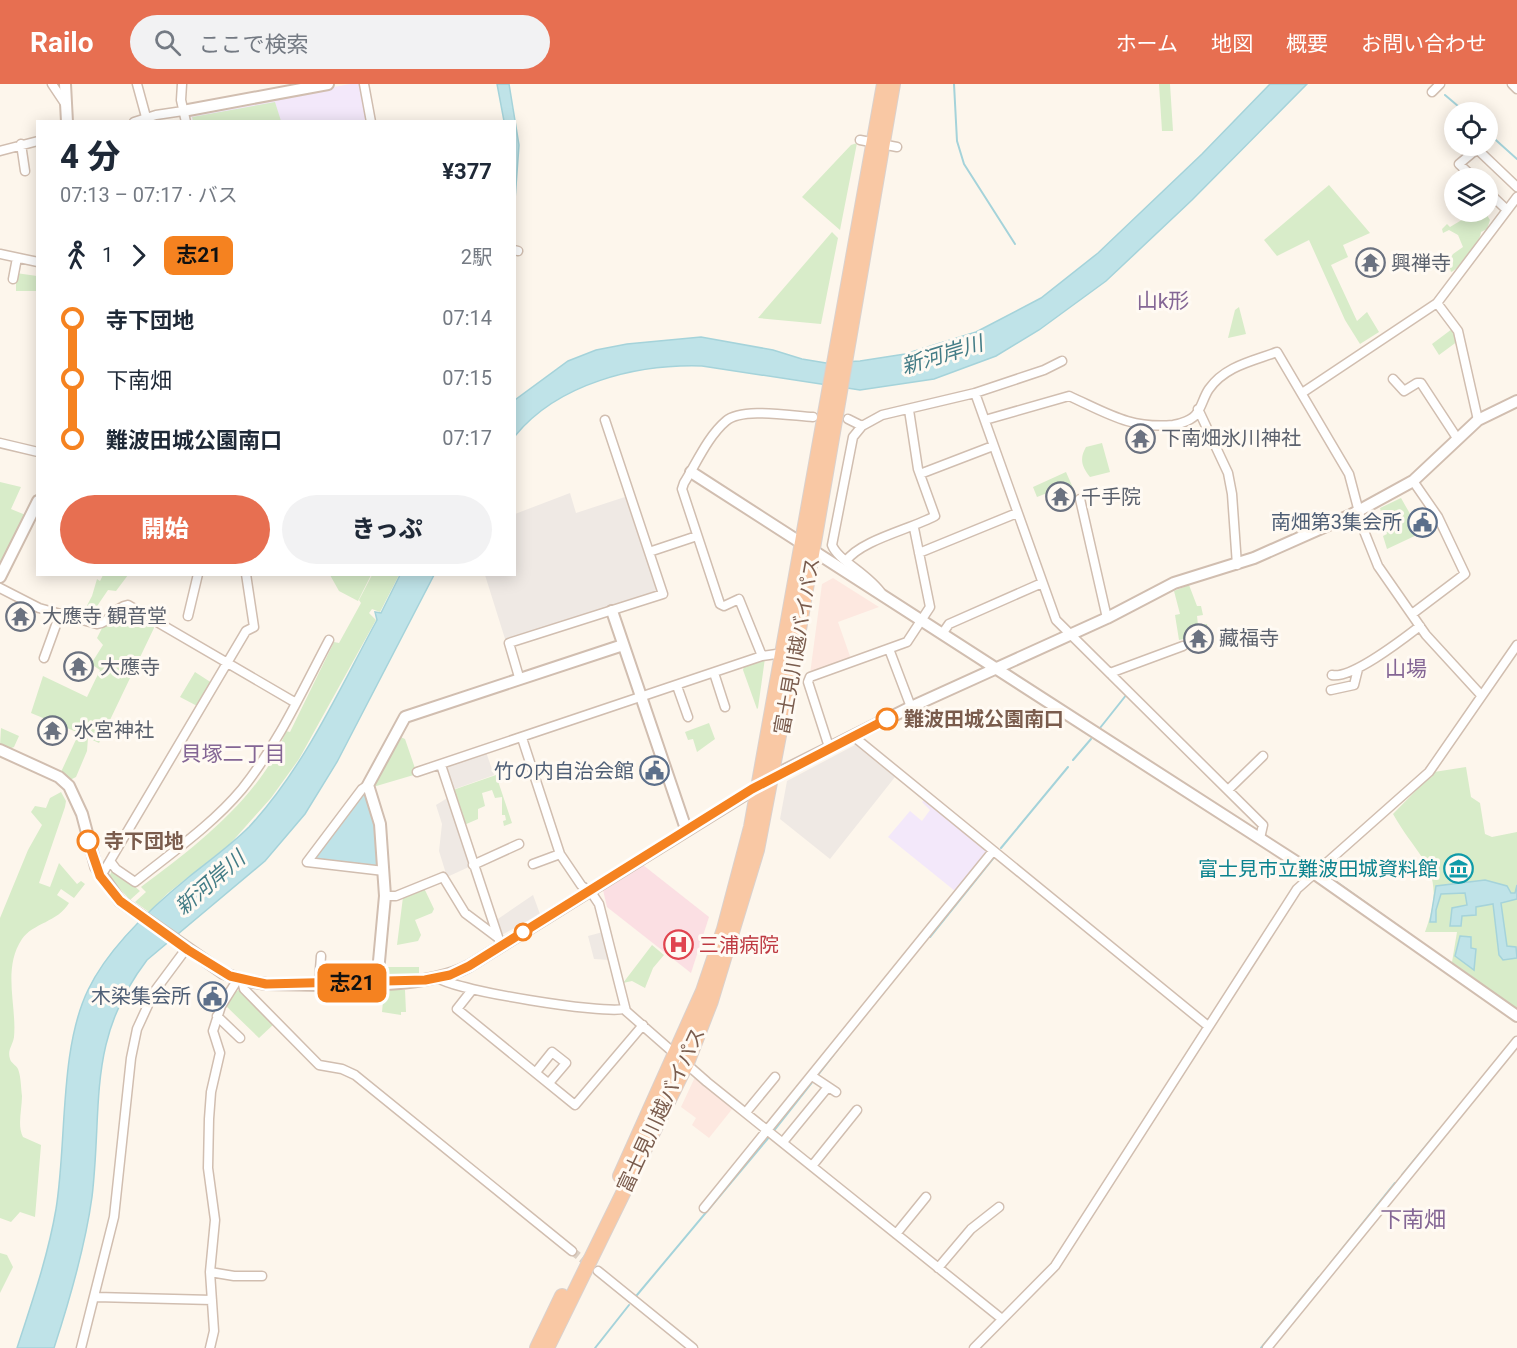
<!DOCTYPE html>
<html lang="ja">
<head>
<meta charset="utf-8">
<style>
  :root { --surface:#fff; --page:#f2f2f3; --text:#1f2937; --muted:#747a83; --accent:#e76f51 }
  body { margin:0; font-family:Roboto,"Noto Sans JP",sans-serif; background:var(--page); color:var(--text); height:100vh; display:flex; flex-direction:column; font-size:22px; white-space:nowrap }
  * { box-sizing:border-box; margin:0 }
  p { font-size:20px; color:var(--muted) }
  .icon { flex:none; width:33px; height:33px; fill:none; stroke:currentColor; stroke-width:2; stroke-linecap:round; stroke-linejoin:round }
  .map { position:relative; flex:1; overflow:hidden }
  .side { position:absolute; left:36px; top:36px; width:480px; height:456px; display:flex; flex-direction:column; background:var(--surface); border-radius:0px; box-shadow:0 3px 15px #0003 }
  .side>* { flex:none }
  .badge { padding:0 12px; border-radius:9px; font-size:21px; line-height:39px }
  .fabs { position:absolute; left:1444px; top:18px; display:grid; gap:12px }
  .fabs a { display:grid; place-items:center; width:54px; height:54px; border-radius:50%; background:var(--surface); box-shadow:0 3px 15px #0003; font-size:30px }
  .map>.badge { position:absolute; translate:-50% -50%; box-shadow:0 0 0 3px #fff }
  .legs { display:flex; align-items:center; gap:9px; height:66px; padding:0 24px; font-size:20px }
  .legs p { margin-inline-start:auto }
  .headline { display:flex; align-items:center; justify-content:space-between; height:102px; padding:0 24px }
  h1 { font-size:33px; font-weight:800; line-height:45px }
  .primary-button { display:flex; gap:12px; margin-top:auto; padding:12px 24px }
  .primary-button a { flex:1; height:69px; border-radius:36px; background:var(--accent); color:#fff; font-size:24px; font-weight:800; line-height:69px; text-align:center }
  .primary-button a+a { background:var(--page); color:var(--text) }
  ul { padding:0 24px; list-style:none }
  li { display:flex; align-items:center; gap:21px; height:60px; font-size:22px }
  li i { display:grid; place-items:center; width:9px; height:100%; margin:0 8px; background:currentColor }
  li i::after { content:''; width:15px; height:15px; margin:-8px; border:4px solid; border-radius:50%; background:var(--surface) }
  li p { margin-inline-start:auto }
  li:first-child i { background:linear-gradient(#0000 50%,currentColor 0) }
  li:last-child i { background:linear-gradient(currentColor 50%,#0000 0) }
  header { display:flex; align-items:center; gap:36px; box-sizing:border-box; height:84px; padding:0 30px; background:var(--accent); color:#fff }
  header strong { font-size:28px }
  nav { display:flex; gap:33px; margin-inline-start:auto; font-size:21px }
  .search { width:420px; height:54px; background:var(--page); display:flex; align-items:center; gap:15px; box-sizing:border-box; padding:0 21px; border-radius:33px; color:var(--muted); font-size:22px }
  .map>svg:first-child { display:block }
  .commercial { fill:#fde8e0 }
  .industrial { fill:#efe9e4 }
  .education { fill:#f3e8fa }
  .medical { fill:#fbdfe3 }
  .green { fill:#d8ecc9 }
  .water { fill:#bfe3e8; stroke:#a5d3da; stroke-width:1.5 }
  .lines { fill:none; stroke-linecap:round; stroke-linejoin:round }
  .stream { stroke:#a5d3da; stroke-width:2 }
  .minor-tunnel { stroke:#dcd0c4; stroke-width:8; stroke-dasharray:8 4; stroke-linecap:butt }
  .minor-casing { stroke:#d1beb0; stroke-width:11 }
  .tertiary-casing { stroke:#d1beb0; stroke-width:14 }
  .trunk-casing { stroke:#dad1cd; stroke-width:16 }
  .minor { stroke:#fff; stroke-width:8 }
  .tertiary { stroke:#fff; stroke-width:10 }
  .trunk { stroke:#f9c8a4; stroke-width:14 }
  .line-1-casing { stroke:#fff; stroke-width:14 }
  .line-1 { stroke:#f58220; stroke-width:9 }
  .stop-1-dot { fill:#fff; stroke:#f58220; stroke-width:3 }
  .labels { text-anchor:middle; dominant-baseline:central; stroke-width:6; stroke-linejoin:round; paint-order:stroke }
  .worship-label { font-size:20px; fill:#5b616d; stroke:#fffaf3; text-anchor:start }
  .service-label { font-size:20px; fill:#4e5e75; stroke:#fffaf3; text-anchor:end }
  .street-label { font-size:20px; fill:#7a5c4d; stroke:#fffaf3 }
  .stop-label { font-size:20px; font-weight:bold; fill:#7a5c4d; stroke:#fffaf3; text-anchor:start }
  .culture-label { font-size:20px; fill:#0d838f; stroke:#fffaf3; text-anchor:end }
  .health-label { font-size:20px; fill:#be3a42; stroke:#fffaf3; text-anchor:start }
  .neighbourhood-label { font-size:21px; fill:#846695; stroke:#fffaf3 }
  .water-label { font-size:21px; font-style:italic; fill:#437c86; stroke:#fffaf3 }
  .quarter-label { font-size:22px; fill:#846695; stroke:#fffaf3 }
</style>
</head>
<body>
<header>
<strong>Railo</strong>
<div class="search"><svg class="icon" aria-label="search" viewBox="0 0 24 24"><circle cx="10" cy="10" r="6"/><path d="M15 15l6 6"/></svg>ここで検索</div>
<nav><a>ホーム</a><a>地図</a><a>概要</a><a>お問い合わせ</a></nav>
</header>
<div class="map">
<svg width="1517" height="1264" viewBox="0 0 1517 1264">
  <rect width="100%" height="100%" fill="#fdf6ec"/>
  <path class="commercial" d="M833,494l46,29 -41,15 13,37 -41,15 12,-90z
    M695,993l38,31 -24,30 -17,-13 4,-7 -15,-11z"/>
  <path class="industrial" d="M570,409l6,20 52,-17 30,93 -4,4 -148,49 -21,-67 29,-1 1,-60z
    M855,661l40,32 -65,82 -50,-40 7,-38z
    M486,668l8,23 -42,15 -7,-23z
    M449,713l22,69 -24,11 -8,-26 3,-27 -6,-19z
    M533,811l7,19 -40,22 -5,-15z
    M603,848l7,28 -16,-1 -6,-23z"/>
  <path class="education" d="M350,0h11l8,37 -177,1 -1,-8z
    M925,715l62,51 -32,41 -67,-54 22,-26 12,10 8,-11 -8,-8z"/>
  <path class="medical" d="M643,781l66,52 -18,56 -84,-66 -4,-17z"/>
  <path class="green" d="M1159,0h11l3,47h-11z
    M275,18l6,19h-88l-1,-4z
    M857,59l-17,87 -38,-33 49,-52z
    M1329,101l41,48 -27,12 5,12 -17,8 26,56 10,-9 12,20 -19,12 -15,-24 -36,-80 -32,16 -13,-16z
    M1485,128l5,8 -3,9 -6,3c0,9 -22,37 -30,40l-3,-10 5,-8 10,-7 -5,-12 -9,-5 -6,3 -1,-4 5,-5 3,3 20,-12z
    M832,148l6,6 -17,86 -63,-6z
    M16,189l21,3v15h-21z
    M1239,223l7,27 -18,4 7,-28z
    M1452,245l6,12 -19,14 -7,-11z
    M1102,359l8,29 -20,5c-8,-10 -11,-18 -4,-30z
    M1066,388l11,25 -5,2 -5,-14 -30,12 -4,-10z
    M0,398l21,5 -10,22 17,7 -28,54z
    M1401,414l20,35 -34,16 -4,-13 4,-2 -7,-26z
    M103,491h25l-12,16 -8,-1 -19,28 -8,-1 11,-21 5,-17 3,2z
    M330,491v-1l41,1 -13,26 -19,-10z
    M372,491h27l-19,37 -8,-3 -3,4 7,7 -77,139 -28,39 -41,46 -62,49 -19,19 -14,-10 11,-10 -5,-5c54,-40 121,-91 145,-156l4,1 44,-90 5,1 22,-40 -2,-3z
    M1189,501l8,21h4l2,9 -6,1 1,9 9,-1 1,9 -19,-1v6l-10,2 -4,-25 5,-1 -6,-23z
    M128,525l25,15 1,4 -55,115 -11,-5 -1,13 -11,26 -6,3 -9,-8 18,-39 -48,-20 12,-37 44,21 13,-27 -9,-6 12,-19 -6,-7 5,-10z
    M765,574l-7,50 -1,1 -14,-39 1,-4z
    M195,588l20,13 -14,23 -21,-11z
    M709,639l6,16 -18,13 -4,-13 -5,1 -3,-8z
    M1,644l18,8 -5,11 -5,2 -9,-4z
    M394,650l11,5 12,35 -44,13 -2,-9z
    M1466,683l5,30 9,6 5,31 7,3 25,-5v177l-65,-47 5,-30h-32c23,-62 -4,-69 -32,-118l41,-42z
    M496,691l16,48 -8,3 -1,-5 3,-1 -1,-5h-3v-18l-7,1 -3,-8 -10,3 3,13 -7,3v10l-14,6 -11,-35z
    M61,708l5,9 -1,6 -26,76 11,4 9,-24 18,21 4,-3 4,3 -11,14 -13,-9 -4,6 12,8c-11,19 -36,20 -47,36 -20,30 -5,67 -8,98 -1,8 -7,13 -4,22 1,4 6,6 8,10 3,7 3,20 4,27 0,13 -5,30 1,41l18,8 -6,72 -15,-5 -9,10 -11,-4v-300l28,-68 14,-25 -11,-13 4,-6 11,2 4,-10z
    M113,784l27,23 -10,9 -21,-23z
    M424,804l10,21 -2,4 -17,7 6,15 -3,6 -21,4 6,-48z
    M652,861l12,10 -11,13 -8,20 -13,-7 -9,2z
    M384,883h35v7l-33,2 -3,-3z
    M240,905l35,34 -16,15 -34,-33 5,-9z
    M384,906h21l1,22h-5v3l-19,-3z
    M0,1169l7,2 6,12 -13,26z"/>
  <path class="water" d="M497,0h12l10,61 -4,55 -1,-78 -10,-1z
    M1270,0h37l-115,116 -86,81 -67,49 -43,26 -62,23 -74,11 -158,-24c-65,-2 -144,17 -187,70v-36l53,-39 28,-11 31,-6 74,-7 72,13 29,9 24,4 34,-2 45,-7 71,-22 65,-34 57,-45 104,-99z
    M400,491h34l-97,187 -32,52 -40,47 -118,99c-61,80 -44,145 -55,237 -7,51 -22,102 -38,151h-37c15,-46 31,-92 39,-139 11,-67 3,-159 32,-219 21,-44 65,-84 102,-114 20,-16 41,-31 59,-49 55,-59 90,-137 128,-207l-2,-8 6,1z
    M364,708l11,33 3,40 -3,3 -61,-7 -1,-3z
    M1485,796l22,6 4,7h4l2,-8v14l-16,4 6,43 9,1 1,11 -14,2 -4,-5 -6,-51 -17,3v8l-14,1 -1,10h-11l2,-18 15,-3 -2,-12 -24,1 -5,16v12h-6l6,-36z
    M1460,852l11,1v11l5,1 -2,21 -19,-14z"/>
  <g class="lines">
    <path class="stream" d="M954,0l3,57 7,23 51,80
      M1445,11l20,17
      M1488,49l29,26
      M1100,644l27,-34
      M1073,676l18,-21
      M1001,764l67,-81
      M1331,794l83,59
      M930,853l65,-81
      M818,991l24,-31
      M773,1048l41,-52
      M1402,1091l37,-45
      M1330,1180l65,-81
      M637,1211l133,-159
      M595,1264l34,-43
      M1261,1264l58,-71"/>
    <path class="minor-tunnel" d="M572,1167l18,14"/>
    <defs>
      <path id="minor" d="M52,0l14,21
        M137,0l9,33
        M182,0l-1,16 5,22
        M364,0l7,38
        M1512,0l5,5
        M1432,8l8,-8
        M134,38l22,-7 27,-4
        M860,56l37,7
        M21,60l4,27
        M0,67l38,-10
        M1474,94l-15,-14 18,-15 40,38
        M1488,108l19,18
        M514,166l4,1
        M0,170l38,8
        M13,195l4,-21
        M1437,219l21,28 20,89
        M1393,295l11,12 13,-8h4l36,55
        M975,309l81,227 207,205 -3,13
        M1302,309l135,-90 80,-106
        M1198,325l30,64 4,21 5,71
        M848,335l14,7
        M985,336l84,-24c38,17 61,33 104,29 7,-1 20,-5 24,-12 5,-7 7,-17 12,-24 16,-23 44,-28 68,-37l72,122 15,57 14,35 48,69 55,60
        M0,359l38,9
        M920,390l73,-28
        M1080,415l27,119
        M649,468l48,-16
        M919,469l98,-40
        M846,477c15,-21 65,-32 89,-45l-17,-47 -9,-59
        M0,504l39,20 58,16c14,-1 17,-17 31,-19l168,98
        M882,510c-14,-21 -44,-33 -50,-49l21,-108 9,-11 20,-11 93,-22 69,-23 18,-9
        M1412,530l53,-40 -27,-57 -25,-36
        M188,532l10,-42
        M942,550l7,-10 93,-41
        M889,565l22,58
        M762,572l-23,-57 -15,7 -4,-2 -38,-115 2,-6c12,-19 24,-47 42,-62 16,-14 66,-5 87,-4
        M44,574l16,-44
        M714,589l11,34
        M1110,589l73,-27
        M1332,591c20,4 71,-36 88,-49
        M519,593l-10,-34 154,-49 -58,-174
        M677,602l11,31
        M1331,606l23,-5 4,-16
        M853,652l355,290
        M522,654l38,116 21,31 12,10 6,9 27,107 81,71 295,237
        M829,663l-21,-65 2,-5 97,-35 23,-35 -16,-79
        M441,681l60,181
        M417,688l345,-116 21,-3
        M368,701l-6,4 -55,73 77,9
        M1228,706l35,-34
        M110,777l6,8 19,13c36,-29 77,-57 107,-93 36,-45 60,-98 87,-149
        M533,780l27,-10
        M473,781l46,-21
        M101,792l145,-245 8,-4 -8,-53
        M385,812h11l47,-19 22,36 32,24
        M438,894c21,13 163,36 186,31
        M242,896l2,9 75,76 23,4 13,6 217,176
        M319,899l2,-27
        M472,906l-15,19 118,96 68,-80
        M217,932l23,22
        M536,988l16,-20 14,11 -17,20
        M812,992l24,16
        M747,1027l28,-34
        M783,1058l45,-55
        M812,1082l45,-56
        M704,1124l289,-357
        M896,1150l30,-37
        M938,1184l33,-39 28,-22
        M598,1187l95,77
        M210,1188l24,4h28
        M96,1213l116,3
        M81,1264l33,-131 17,-159 6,-29 17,-37 29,-39
        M210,1264l4,-17 -4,-59 5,-52 -7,-52 1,-49 2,-27 9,-39 -7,-22 8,-25 17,-27
        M974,1264l81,-82 242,-377 132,-117 88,-127
        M1267,1264l250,-307"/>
      <path id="tertiary" d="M65,0l2,38
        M183,27l145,-27
        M691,388l624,402 202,142
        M0,493l38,-76
        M612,527l74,218
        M0,666l59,27 10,9 13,28 14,53 24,34 103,72 19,7 24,4c56,0 155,8 203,-18l314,-195 128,-64 196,-89 67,-35 80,-25 97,-43 62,-34 65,-61 39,-19
        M377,899l8,-87 -5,-72 -12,-39 37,-68 218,-72"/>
      <path id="trunk" d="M620,1092l83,-185 21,-62 27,-102 133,-743
        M537,1264l25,-52
        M547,1264l140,-285 24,-62 46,-151 39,-203 97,-563"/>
    </defs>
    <use href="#minor" class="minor-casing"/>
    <use href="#tertiary" class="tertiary-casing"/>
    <use href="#trunk" class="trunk-casing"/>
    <use href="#minor" class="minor"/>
    <use href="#tertiary" class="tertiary"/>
    <use href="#trunk" class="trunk"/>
  </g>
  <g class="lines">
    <defs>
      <path id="line-1" d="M88,757l12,35 20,25 68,49 42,26 36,8 159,-4 25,-5 19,-9 283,-177 135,-70"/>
    </defs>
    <use href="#line-1" class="line-1-casing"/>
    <use href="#line-1" class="line-1"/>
  </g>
  <defs>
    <symbol id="temple-ring" viewBox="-11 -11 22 22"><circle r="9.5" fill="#fffaf3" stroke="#6b7280" stroke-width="1.5"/><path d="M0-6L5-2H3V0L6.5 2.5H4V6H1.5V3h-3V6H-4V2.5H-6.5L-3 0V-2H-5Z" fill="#6b7280"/></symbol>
    <symbol id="civic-ring" viewBox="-11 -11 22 22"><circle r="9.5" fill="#fffaf3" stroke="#5c6f8a" stroke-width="1.5"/><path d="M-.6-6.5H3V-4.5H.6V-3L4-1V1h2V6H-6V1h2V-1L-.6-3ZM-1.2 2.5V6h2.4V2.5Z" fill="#5c6f8a"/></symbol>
    <symbol id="museum-ring" viewBox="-11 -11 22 22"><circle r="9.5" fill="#fffaf3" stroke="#0f9aa8" stroke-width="1.5"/><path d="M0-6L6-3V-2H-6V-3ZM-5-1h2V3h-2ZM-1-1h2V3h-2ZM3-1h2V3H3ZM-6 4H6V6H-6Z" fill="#0f9aa8"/></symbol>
    <symbol id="hospital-ring" viewBox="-11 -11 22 22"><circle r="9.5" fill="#fffaf3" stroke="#e0444e" stroke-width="1.5"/><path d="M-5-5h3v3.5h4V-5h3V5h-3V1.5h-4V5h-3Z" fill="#e0444e"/></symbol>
  </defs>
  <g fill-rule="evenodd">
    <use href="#temple-ring" x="1354" y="162" width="33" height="33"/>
    <use href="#temple-ring" x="1124" y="338" width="33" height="33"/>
    <use href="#temple-ring" x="1044" y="396" width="33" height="33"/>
    <use href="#civic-ring" x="1406" y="422" width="33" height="33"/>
    <use href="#temple-ring" x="4" y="516" width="33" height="33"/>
    <use href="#temple-ring" x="1182" y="538" width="33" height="33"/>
    <use href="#temple-ring" x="62" y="566" width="33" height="33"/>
    <use href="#temple-ring" x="36" y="630" width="33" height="33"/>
    <use href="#civic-ring" x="638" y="670" width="33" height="33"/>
    <use href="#museum-ring" x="1442" y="768" width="33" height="33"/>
    <use href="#hospital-ring" x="662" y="844" width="33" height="33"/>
    <use href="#civic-ring" x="196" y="896" width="33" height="33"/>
  </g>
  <g class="stop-1-dot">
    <circle cx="887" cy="635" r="10"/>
    <circle cx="88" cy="757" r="10"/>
    <circle cx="523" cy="848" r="8"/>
  </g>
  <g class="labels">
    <g class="worship-label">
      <text x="1391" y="179">興禅寺</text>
      <text x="1161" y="354">下南畑氷川神社</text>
      <text x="1081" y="413">千手院</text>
      <text x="42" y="532">大應寺 観音堂</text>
      <text x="1219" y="554">藏福寺</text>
      <text x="100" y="583">大應寺</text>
      <text x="74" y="646">水宮神社</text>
    </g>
    <g class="service-label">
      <text x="1402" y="438">南畑第3集会所</text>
      <text x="634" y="687">竹の内自治会館</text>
      <text x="191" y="912">木染集会所</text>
    </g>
    <g class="street-label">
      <text transform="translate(797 562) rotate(-80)">富士見川越バイパス</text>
      <text transform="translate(661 1026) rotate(-65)">富士見川越バイパス</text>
    </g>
    <g class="stop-label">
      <text x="904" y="635">難波田城公園南口</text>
      <text x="104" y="757">寺下団地</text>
    </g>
    <g class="culture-label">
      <text x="1438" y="785">富士見市立難波田城資料館</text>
    </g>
    <g class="health-label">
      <text x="699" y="861">三浦病院</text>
    </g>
    <g class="neighbourhood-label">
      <text x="1163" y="217">山k形</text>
      <text x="1406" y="585">山場</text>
      <text x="233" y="670">貝塚二丁目</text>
    </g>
    <g class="water-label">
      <text transform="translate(942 271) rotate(-17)">新河岸川</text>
      <text transform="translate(210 799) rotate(-41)">新河岸川</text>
    </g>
    <g class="quarter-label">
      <text x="1413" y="1135">下南畑</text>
    </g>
  </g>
</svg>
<div class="fabs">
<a><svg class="icon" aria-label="locate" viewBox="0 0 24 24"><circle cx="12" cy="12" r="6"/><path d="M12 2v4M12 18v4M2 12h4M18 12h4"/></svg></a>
<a><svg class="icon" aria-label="layers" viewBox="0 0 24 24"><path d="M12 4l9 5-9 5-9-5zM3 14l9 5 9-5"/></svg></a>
</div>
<b class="badge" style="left:352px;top:899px;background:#f58220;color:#111">志21</b>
<section class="side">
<div class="headline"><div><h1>4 分</h1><p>07:13 – 07:17 · バス</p></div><b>¥377</b></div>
<div class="legs"><svg class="icon" aria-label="walk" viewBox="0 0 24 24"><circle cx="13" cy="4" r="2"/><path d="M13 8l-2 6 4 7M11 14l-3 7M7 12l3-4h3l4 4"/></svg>1<svg class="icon" aria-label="forward" viewBox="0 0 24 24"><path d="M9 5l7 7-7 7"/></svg><b class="badge" style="background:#f58220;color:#111">志21</b><p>2駅</p></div>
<ul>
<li><i style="color:#f58220"></i><b>寺下団地</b><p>07:14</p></li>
<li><i style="color:#f58220"></i><span>下南畑</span><p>07:15</p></li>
<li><i style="color:#f58220"></i><b>難波田城公園南口</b><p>07:17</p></li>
</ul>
<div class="primary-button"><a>開始</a><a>きっぷ</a></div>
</section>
</div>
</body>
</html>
